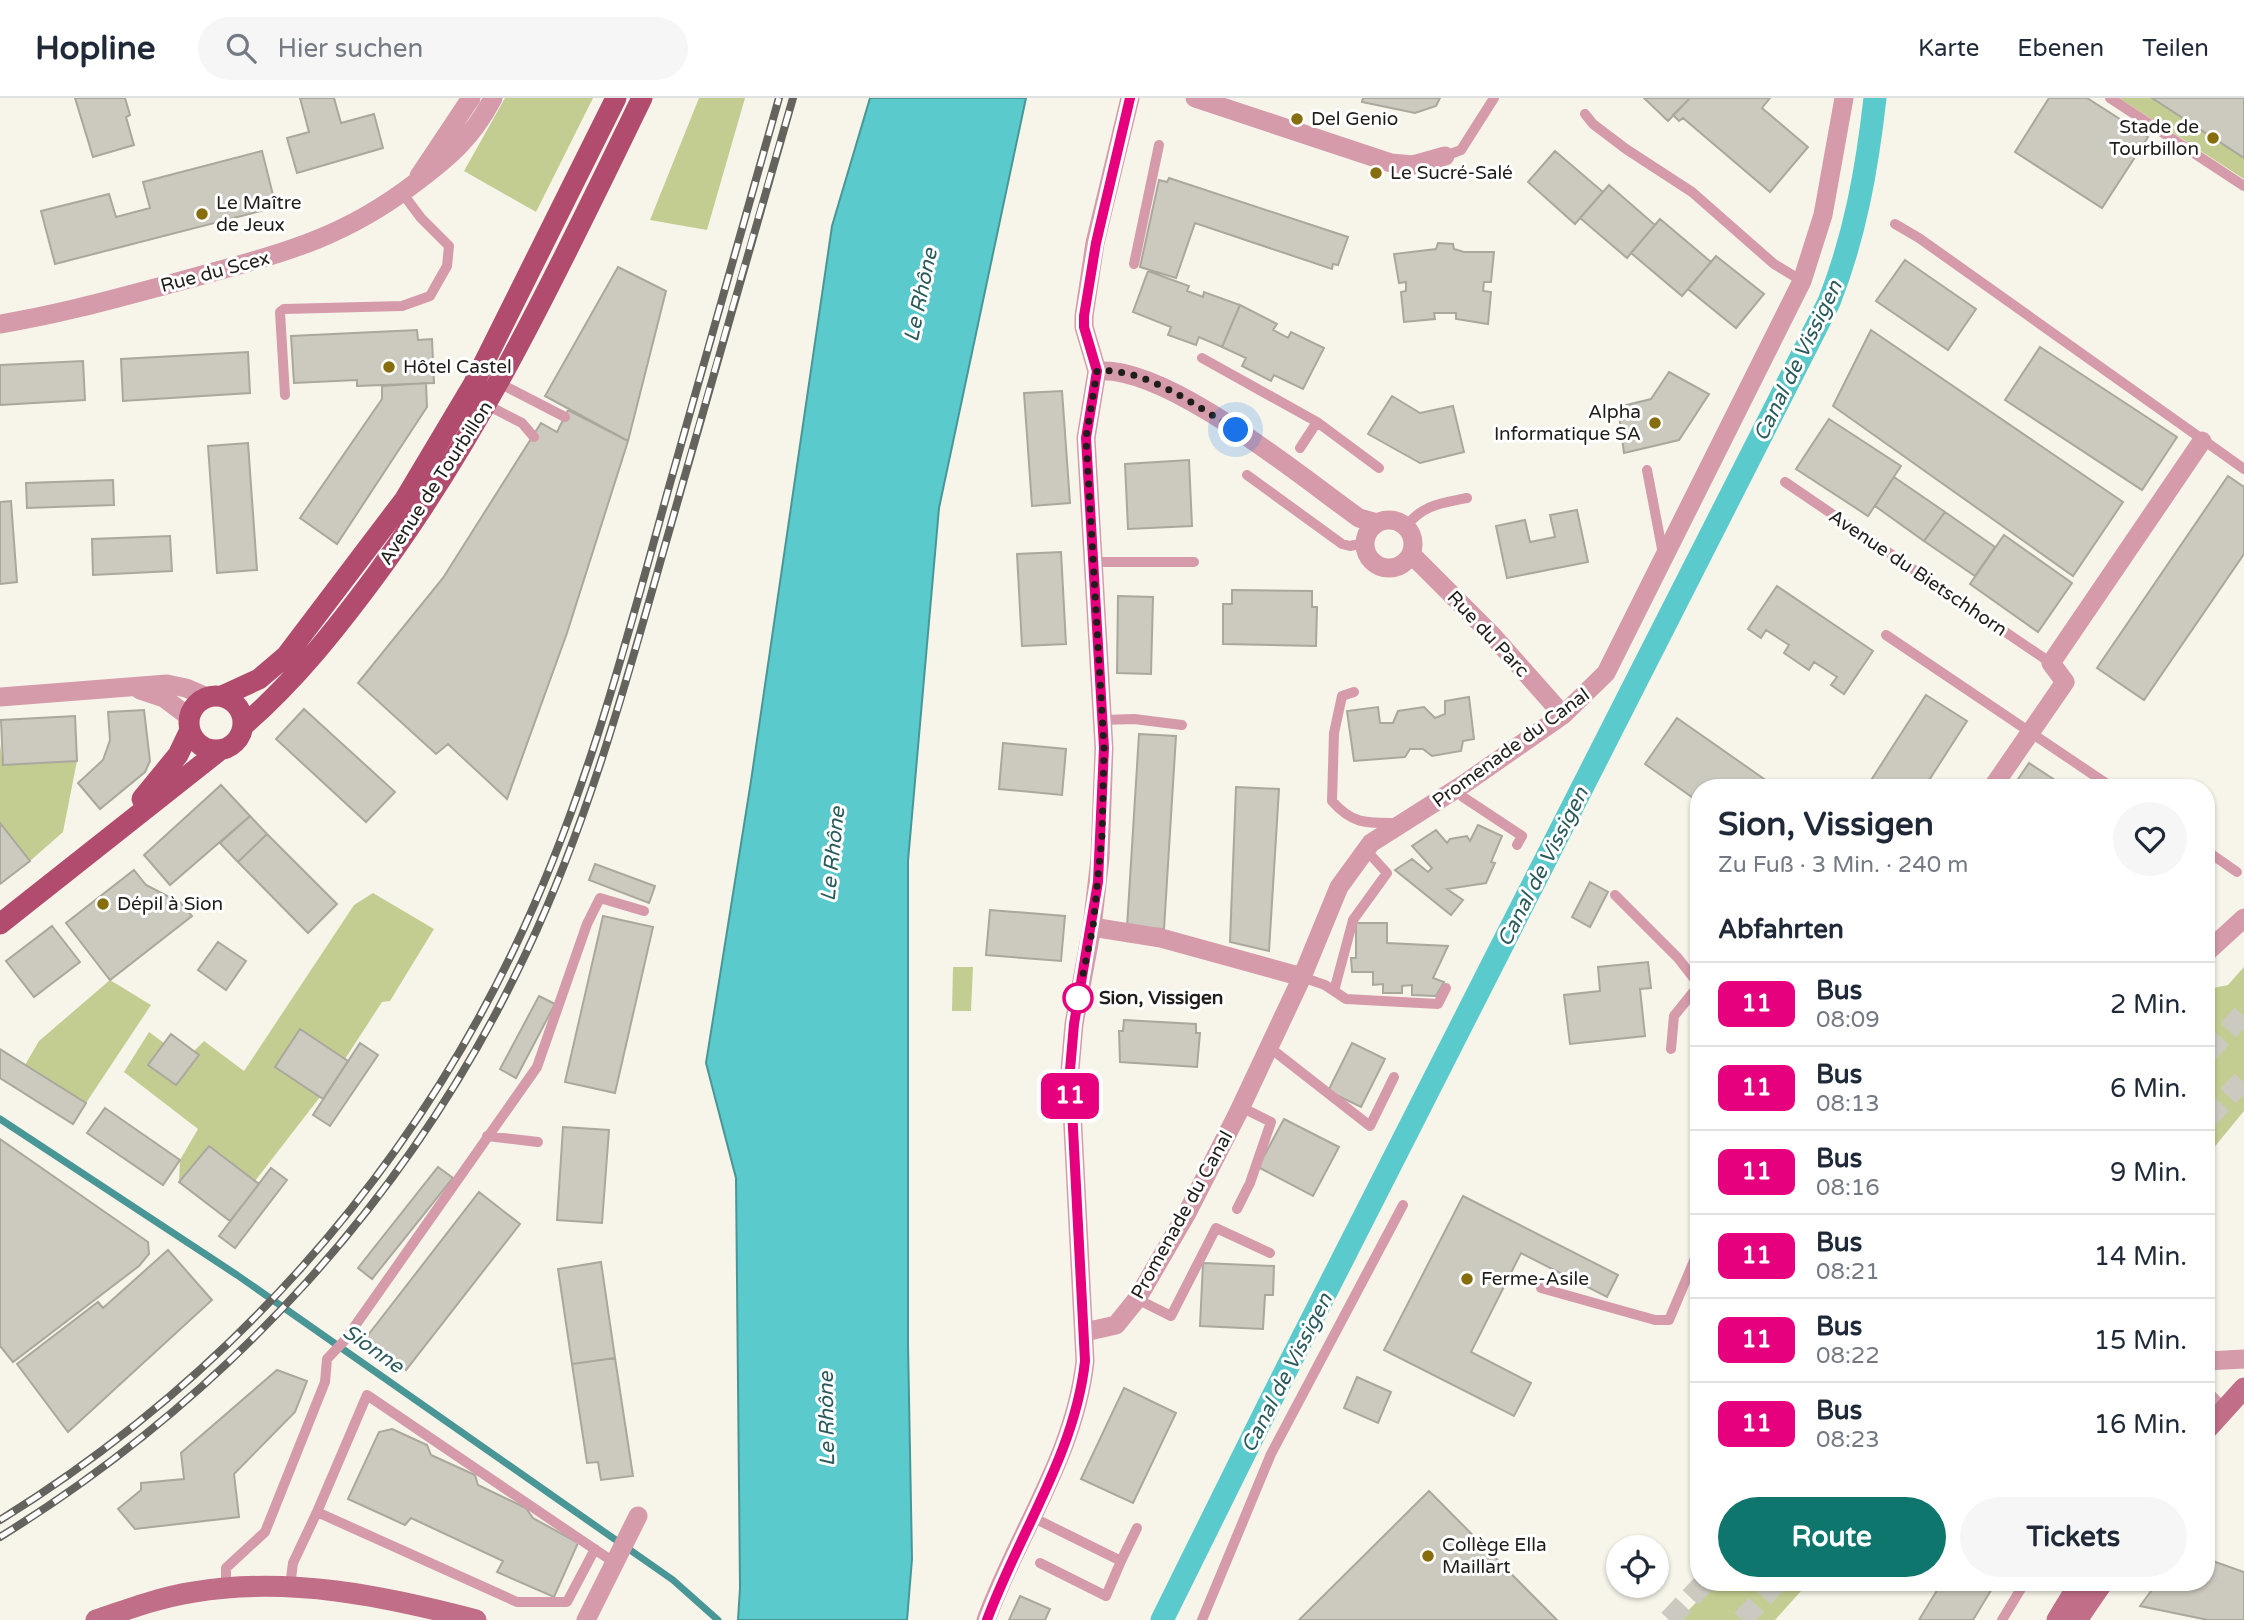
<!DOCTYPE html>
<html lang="de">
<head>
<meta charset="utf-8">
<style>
  :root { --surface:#fff; --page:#f6f6f7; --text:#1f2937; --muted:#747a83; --line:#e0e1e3; --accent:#0f766e }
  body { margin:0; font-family:"Varela Round",sans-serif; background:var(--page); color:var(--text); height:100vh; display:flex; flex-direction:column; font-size:26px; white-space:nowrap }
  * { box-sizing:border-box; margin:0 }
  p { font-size:23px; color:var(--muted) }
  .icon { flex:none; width:38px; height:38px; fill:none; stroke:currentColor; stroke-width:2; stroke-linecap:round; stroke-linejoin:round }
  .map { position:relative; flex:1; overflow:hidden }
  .sheet { position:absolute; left:1690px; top:681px; width:525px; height:812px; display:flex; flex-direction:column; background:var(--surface); border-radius:28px; box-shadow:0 2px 5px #0004 }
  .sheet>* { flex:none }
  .badge { padding:0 14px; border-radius:10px; font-size:24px; line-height:46px }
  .fabs { position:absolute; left:1606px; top:1437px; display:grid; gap:14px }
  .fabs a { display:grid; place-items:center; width:63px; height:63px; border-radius:50%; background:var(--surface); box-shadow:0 2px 5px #0004; font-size:35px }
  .you { position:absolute; width:35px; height:35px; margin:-18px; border:5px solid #fff; border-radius:50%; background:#1a73e8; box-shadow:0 0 0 10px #1a73e833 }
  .map>.badge { position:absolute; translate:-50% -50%; box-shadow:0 0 0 4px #fff }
  h2 { padding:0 28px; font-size:26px; line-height:63px }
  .round { display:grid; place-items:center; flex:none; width:74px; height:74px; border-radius:37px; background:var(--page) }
  .headline { display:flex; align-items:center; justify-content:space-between; height:119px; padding:0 28px }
  h1 { font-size:33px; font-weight:800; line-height:52px }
  .button { display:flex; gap:14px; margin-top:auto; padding:14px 28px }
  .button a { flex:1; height:80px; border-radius:42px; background:var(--accent); color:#fff; font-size:28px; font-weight:800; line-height:80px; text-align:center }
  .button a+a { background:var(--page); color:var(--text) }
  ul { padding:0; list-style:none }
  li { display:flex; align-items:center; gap:21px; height:84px; padding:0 28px; border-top:2px solid var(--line) }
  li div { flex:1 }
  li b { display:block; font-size:26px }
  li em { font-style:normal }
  li .badge { min-width:77px; font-weight:700; text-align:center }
  header { display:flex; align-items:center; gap:42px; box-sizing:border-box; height:98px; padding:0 35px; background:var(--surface); border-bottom:2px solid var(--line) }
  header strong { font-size:33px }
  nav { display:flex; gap:38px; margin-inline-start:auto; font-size:24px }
  .search { width:490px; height:63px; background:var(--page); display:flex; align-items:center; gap:18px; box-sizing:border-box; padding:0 24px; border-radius:38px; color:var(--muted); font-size:26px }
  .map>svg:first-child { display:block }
  .green { fill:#c4cd91 }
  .water { fill:#5bcacc; stroke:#499697; stroke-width:2 }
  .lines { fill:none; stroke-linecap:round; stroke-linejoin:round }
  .stream { stroke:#499697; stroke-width:7 }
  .canal { stroke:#5bcacc; stroke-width:23 }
  .building { fill:#ccc9bf; stroke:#aaa79d; stroke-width:2 }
  .highway-tunnel { stroke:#cccac0; stroke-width:21; stroke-dasharray:21 10; stroke-linecap:butt }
  .lane { stroke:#d59bab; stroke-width:10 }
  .street { stroke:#d59bab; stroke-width:19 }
  .secondary { stroke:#c16e88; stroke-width:21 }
  .primary { stroke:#b14c6f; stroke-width:21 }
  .rail-casing { stroke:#65635d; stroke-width:8 }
  .rail { stroke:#fff; stroke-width:5; stroke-dasharray:16; stroke-linecap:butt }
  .line-casing { stroke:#fff; stroke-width:16 }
  .line { stroke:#e6007e; stroke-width:10 }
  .walk { stroke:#1f1e1a; stroke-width:7; stroke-dasharray:0 12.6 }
  .poi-dot { fill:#866e0d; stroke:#fff; stroke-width:2.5 }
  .stop-dot { fill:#fff; stroke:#e6007e; stroke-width:3.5 }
  .labels { text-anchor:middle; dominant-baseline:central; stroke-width:6; stroke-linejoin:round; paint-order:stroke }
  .poi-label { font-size:19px; fill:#1f1e1a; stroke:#fff; text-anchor:start }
  .street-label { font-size:19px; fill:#1f1e1a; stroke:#fff }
  .stop-label { font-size:19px; font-weight:bold; fill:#1f1e1a; stroke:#fff; text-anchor:start }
  .water-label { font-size:21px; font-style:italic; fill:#2a5a5b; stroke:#fff }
</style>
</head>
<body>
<header>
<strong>Hopline</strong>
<div class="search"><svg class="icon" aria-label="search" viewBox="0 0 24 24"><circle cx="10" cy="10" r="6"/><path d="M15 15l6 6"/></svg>Hier suchen</div>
<nav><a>Karte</a><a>Ebenen</a><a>Teilen</a></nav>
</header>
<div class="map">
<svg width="2244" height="1522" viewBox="0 0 2244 1522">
  <rect width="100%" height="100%" fill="#f7f5ea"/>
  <path class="green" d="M505,0h88l-57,114 -72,-41z
    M699,0h46l-38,132 -57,-10z
    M2119,0h125v81z
    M0,646l3,21 74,-4 -14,71 -33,29 -30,-38z
    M373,795l61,36 -44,72 -8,1 -37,57 -45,-29 -25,37 45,30 -65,84 -46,-35 -30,36 1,-22 18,-31 -74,-57 25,-40 15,11 -16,22 27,20 23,-30 -4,-4 10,-10 40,30 110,-166z
    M953,869h20l-2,44h-19z
    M2244,869v144l-37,45v-167l21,-4z
    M110,882l41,25 -65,98 -61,-38 14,-24z
    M1716,1484h93l-34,38h-96z"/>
  <path class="water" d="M870,0h156l-87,410 -31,353v483l4,215 -5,61h-169l2,-32 -4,-410 -30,-115 45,-282 81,-555z"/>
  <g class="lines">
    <path class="stream" d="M0,1021l237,156 436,305 45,40"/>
    <path class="canal" d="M1162,1522l108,-218 559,-1100c26,-66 38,-133 46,-204"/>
  </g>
  <path class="building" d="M75,0h50l5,17 -4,2 8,28 -41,12z
    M300,0h34l7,25 33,-9 9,34 -86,25 -10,-35 22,-6z
    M1363,0h77l-4,8 -21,7 -53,-11z
    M1644,0h46l-22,23z
    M1690,0h80l-8,10 46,39 -38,45 -87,-74 -4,3 -6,-6z
    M2049,0h38l61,39 -46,71 -87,-56z
    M2152,0h92v60z
    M262,53l14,56 -221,57 -14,-53 68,-17 7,23 34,-9 -7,-26z
    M1555,53l48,41 -28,32 -47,-42z
    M1169,80l179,59 -10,28 -5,-1 -1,5 -137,-46 -19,55 -36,-11 19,-87 8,2z
    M1609,87l46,40 -28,33 -47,-40z
    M1660,121l51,43 -29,34 -51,-43z
    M1438,145l15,1 1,5 10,3h30l-3,30h-7l-1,9 8,1 -3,32 -32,-5v-6h-22l1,6 -31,3 -3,-30 5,-1v-9l-7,1 -5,-29 42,-5z
    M1716,158l48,38 -28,34 -48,-39z
    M1905,162l71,49 -28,41 -72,-49z
    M618,169l48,24 -38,150 -83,-45z
    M1148,173l41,15 -2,5 16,6 1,-5 36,13 -18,42 -23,-10 -3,8 -28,-10 3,-8 -38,-15z
    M1240,207l37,19 -4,6 15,8 3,-6 33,16 -21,41 -29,-14 -3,6 -29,-15 4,-8 -24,-11z
    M417,232l1,10 14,-1 2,44 -77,3v-6l-63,3 -3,-47z
    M1871,232l252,172 -50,74 -240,-170z
    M2040,249l137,90 -35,53 -137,-90z
    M248,254l2,41 -127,8 -2,-42z
    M83,263l2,39 -85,5v-40z
    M1669,274l40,22 -30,46 -55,13 -6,-46 33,-8z
    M426,285l1,24 -90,137 -37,-26 82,-119v-13z
    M1062,293l8,112 -38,3 -8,-113z
    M1392,298l28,17 33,-7 11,46 -44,11 -52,-29z
    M568,312l60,31 -61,192 -60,166 -59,-55 -12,10 -78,-71 85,-105 98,-155 16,9z
    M1829,321l72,47 -33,50 -72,-47z
    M248,345l9,127 -40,3 -9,-127z
    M1189,362l3,66 -64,3 -3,-65z
    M2228,378l16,11v67l-100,146 -47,-32z
    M1894,379l51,35 -21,29 -49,-35z
    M113,382l1,25 -87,3 -1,-25z
    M11,403l6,81 -17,2v-82z
    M1577,412l11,52 -81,16 -11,-52 29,-6 5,22 25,-5 -5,-22z
    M1945,414l50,35 -20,29 -51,-35z
    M2004,437l68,48 -34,49 -68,-48z
    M170,438l2,35 -79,4 -1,-36z
    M1061,454l5,92 -44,2 -5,-92z
    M1777,488l96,65 -29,43 -13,-9 6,-8 -23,-15 -5,8 -25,-17 5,-8 -23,-15 -5,8 -13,-9z
    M1232,492l80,1v16h5l-1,39 -93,-2v-40h9z
    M1118,498l35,1 -2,77 -34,-1z
    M1926,597l41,26 -43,67h-58z
    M1469,599l5,42 -11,2 -2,10 -29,5 -9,-7h-13l-5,8 -51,4 -7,-50 31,-4 2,16h13l5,-12 26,-4 11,11 10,-4v-13z
    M304,611l91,83 -29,30 -90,-83z
    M144,612l6,51 -5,11 -45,37 -22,-26 25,-23 7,-20 -2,-28z
    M75,618l2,45 -74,4 -2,-45z
    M1677,620l100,70h-78v14l-54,-38z
    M1139,636l37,2 -12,193 -37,-2z
    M1003,645l63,6 -4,46 -63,-6z
    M2029,665l38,25h-55z
    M221,687l29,31 -80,69 -26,-30z
    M1236,689l43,2 -10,162 -39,-9z
    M250,718l17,18 -29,28 -18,-19z
    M0,725l30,38 -30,23z
    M1478,727l24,11 -11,26 4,1 -9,20 -39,6 16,11 -12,15 -56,-45 17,-11 16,13 4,-4 -20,-22 24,-16 11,13 3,-4 17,-3 3,5z
    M267,736l70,70 -29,29 -70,-71z
    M595,766l60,22 -6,17 -60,-23z
    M134,772l12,15 35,18 11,13 -82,64 -44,-57z
    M1590,784l18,10 -18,35 -18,-10z
    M990,812l75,6 -4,45 -75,-6z
    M603,818l50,11 -38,166 -50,-11z
    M1356,825h31v20l61,3 -15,32 11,4 -8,14 -24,-1v-10l-10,1v7h-19v-9l-10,1v-13h-21l-1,-14h5z
    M52,828l28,36 -46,35 -28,-36z
    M218,844l28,19 -20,29 -28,-20z
    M1648,864l3,26 -11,1 5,47 -75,8 -6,-49 36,-4 -2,-24z
    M539,898l16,8 -39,74 -16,-9z
    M1124,922l72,4v9h4l-3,34 -77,-5 -1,-31h4z
    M300,931l48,32 -25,38 -48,-32z
    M171,936l28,21 -23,30 -28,-20z
    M360,945l18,12 -48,71 -17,-11z
    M1352,945l33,16 -24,48 -33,-16z
    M0,951l86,54 -13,21 -73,-46z
    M105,1010l75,52 -17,25 -76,-52z
    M1284,1021l55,28 -26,49 -55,-29z
    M563,1029l46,3 -7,93 -45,-3z
    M0,1041l148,103 1,12 -10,12 -126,96 -13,-16z
    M209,1048l50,38 -29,37 -51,-39z
    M438,1069l15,11 -81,101 -14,-11z
    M271,1070l16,12 -52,68 -16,-12z
    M479,1094l41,32 -114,146 -41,-31z
    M1463,1098l155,79 -11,22 -86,-44 -50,99 60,31 -17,33 -130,-66z
    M168,1152l44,50 -144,132 -51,-68 81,-62 5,6z
    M601,1164l14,96 -43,6 -14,-95z
    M1203,1165l71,3 -1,29h-8l-2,34 -63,-3z
    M615,1260l18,118 -32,4 -3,-18 -11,1 -15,-99z
    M277,1272l30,11 -12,31 -61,62 5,43 -104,12 -17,-20 23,-19v-7l43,-4 -3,-26z
    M1357,1279l34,15 -13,31 -34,-15z
    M1124,1290l52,25 -43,90 -52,-24z
    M392,1331l35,16 4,10 44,20 3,10 48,23 7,10 45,25 -24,54 -57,-25 6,-11 -92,-43 -6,7 -57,-26 31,-67z
    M1429,1393l128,129h-258z
    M2207,1461l37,13v48h-36l-68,-14 18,-24h49z
    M1942,1484h54l-23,38h-54z
    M1020,1498l30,13 -5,11h-36z"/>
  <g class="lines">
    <path class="highway-tunnel" d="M2207,955l37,-40
      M2207,1021l37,-40
      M1669,1522l36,-38
      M1742,1522l35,-38"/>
    <path class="lane" d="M2110,0l134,88
      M1585,16l8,10 33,25 66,43 82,72 28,17
      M1445,58l16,-6 33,-52
      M1895,126l24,14 325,231
      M1134,166l25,-119
      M1202,260l115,64 62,46
      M499,285l66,34
      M285,297l-5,-83 4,-3 118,-3 28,-10 17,-30 2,-20 -28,-28 -18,-24
      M487,307l35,18 12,14
      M1300,350l17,-26
      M1647,372l16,84
      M1247,377l95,69 8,2 14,-3
      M1785,384l266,181
      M1406,429c15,-22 36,-24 61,-29
      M1093,464h101
      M1886,537l227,153
      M1354,594l-12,4 -8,37 -2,68c21,24 35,22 66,22
      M1103,622l31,-1 48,6
      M1457,691l6,8 59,39 -5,9
      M2207,753l30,21
      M1615,797l63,63 21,27
      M1302,879l23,8 21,14 92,5 8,-16
      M1334,893l19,-71 34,-47 -21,-23
      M1269,949l101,79 24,-49
      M1671,951l3,-33 25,-31
      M487,1038l51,6
      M1237,1111l13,-26 21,-61 -30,-15
      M1541,1190l114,32h14l30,-71
      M1137,1201l34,17 45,-88 54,25
      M1032,1419l89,44 16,-33
      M595,1451l-28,53h-50l-200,-90 50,-117 248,168
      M1040,1465l66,33 15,-35
      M290,1488l3,-23 24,-51
      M226,1490v-20l39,-36 60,-150 2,-23 18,-19 192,-273 50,-143 13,-26 44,13
      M1202,1522l69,-166 132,-249
      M2002,1522l23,-38"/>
    <path class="street" d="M1195,0l196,65 22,2 32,-9
      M419,78l52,-78
      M0,226c62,-10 121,-27 181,-43 92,-26 156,-38 234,-98 35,-26 57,-45 78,-85
      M1097,273c70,-6 203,105 262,147l18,5
      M1365 446a24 24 0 1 1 48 0a24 24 0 1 1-48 0Z
      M1411,456l82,82 70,79
      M140,592l24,8 25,19
      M0,599l167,-13 19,4 21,9
      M1992,690l73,-106 -14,-19 151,-222
      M1092,829l69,11 141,39
      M2207,854l37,-34
      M1085,1234l31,-7 21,-26 50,-86 51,-100 64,-136 37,-90 32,-44 93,-59 99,-69 43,-42 196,-392 21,-66 21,-117
      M2207,1263l37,-2
      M2207,1299l14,15
      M586,1522l52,-104
      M986,1522c32,-87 89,-166 99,-259l-15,-291 4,-46 18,-97 8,-69 4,-110 -18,-310 11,-67 -13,-44v-11l11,-73 35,-145"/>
    <path class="secondary" d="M2207,1331l37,-41
      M96,1522c32,-11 65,-23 98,-28 94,-16 191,4 282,28
      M2057,1522l23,-38
      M2077,1522l26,-38"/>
    <path class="primary" d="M189 625a27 27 0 1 1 54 0a27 27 0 1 1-54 0Z
      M222,598l37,-17 27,-23 119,-157 68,-114 143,-287
      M243,628c52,-45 93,-97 133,-151 109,-148 186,-313 266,-477
      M142,701l36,-44 12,-25
      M0,826l220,-174"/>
    <defs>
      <path id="rail" d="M0,1422c222,-137 403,-337 515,-573 69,-144 110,-300 152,-453 37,-132 75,-264 112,-396
        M0,1439c228,-141 413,-342 527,-586 60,-127 97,-261 135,-395 43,-152 86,-305 131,-458"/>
    </defs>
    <use href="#rail" class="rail-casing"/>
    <use href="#rail" class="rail"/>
  </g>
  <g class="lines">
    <defs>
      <path id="line" d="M987,1522c32,-87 88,-166 98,-259l-15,-291 4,-46 24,-142 6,-134 -18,-310 11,-67 -13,-44v-11l12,-73 34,-145"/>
    </defs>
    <use href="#line" class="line-casing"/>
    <use href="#line" class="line"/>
    <path class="walk" d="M1078,900l15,-71 9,-91 2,-88 -18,-310 11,-67c48,-4 99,35 139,59"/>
  </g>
  <g class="poi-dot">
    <circle cx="1297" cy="21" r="7"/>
    <circle cx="2213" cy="40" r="7"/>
    <circle cx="1376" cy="75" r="7"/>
    <circle cx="202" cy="116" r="7"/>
    <circle cx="389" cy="269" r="7"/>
    <circle cx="1655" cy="325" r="7"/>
    <circle cx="103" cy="806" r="7"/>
    <circle cx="1467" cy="1181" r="7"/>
    <circle cx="1428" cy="1458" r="7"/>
  </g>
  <circle class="stop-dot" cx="1078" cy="900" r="14"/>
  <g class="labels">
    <g class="poi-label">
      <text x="1311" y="21">Del Genio</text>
      <text x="2199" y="29" text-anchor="end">Stade de<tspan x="2199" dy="22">Tourbillon</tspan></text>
      <text x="1390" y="75">Le Sucré-Salé</text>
      <text x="216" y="105">Le Maître<tspan x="216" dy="22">de Jeux</tspan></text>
      <text x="403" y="269">Hôtel Castel</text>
      <text x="1641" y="314" text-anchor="end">Alpha<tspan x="1641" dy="22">Informatique SA</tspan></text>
      <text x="117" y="806">Dépil à Sion</text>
      <text x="1481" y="1181">Ferme-Asile</text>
      <text x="1442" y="1447">Collège Ella<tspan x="1442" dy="22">Maillart</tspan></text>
    </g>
    <g class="street-label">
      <text transform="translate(215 174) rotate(-15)">Rue du Scex</text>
      <text transform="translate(436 385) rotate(-57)">Avenue de Tourbillon</text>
      <text transform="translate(1918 475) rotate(34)">Avenue du Bietschhorn</text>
      <text transform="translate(1488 536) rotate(47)">Rue du Parc</text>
      <text transform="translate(1511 650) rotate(-36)">Promenade du Canal</text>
      <text transform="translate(1182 1117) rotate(-61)">Promenade du Canal</text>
    </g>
    <g class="stop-label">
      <text x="1099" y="900">Sion, Vissigen</text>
    </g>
    <g class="water-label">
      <text transform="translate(921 197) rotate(-78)">Le Rhône</text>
      <text transform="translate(1798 263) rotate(-64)">Canal de Vissigen</text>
      <text transform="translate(833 756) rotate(-84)">Le Rhône</text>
      <text transform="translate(1543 769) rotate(-63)">Canal de Vissigen</text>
      <text transform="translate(373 1251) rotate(35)">Sionne</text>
      <text transform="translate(1287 1275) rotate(-63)">Canal de Vissigen</text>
      <text transform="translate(827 1321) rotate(-91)">Le Rhône</text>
    </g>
  </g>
</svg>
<div class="fabs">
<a><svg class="icon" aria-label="locate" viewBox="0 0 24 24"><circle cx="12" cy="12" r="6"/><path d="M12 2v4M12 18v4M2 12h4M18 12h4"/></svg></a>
</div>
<div class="you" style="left:1236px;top:332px"></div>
<b class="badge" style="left:1070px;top:998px;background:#e6007e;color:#fff">11</b>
<section class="sheet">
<div class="headline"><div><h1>Sion, Vissigen</h1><p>Zu Fuß · 3 Min. · 240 m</p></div><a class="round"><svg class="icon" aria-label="heart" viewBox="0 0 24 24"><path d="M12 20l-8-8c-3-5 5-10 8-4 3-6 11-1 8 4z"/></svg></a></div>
<h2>Abfahrten</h2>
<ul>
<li><span class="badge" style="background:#e6007e;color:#fff">11</span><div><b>Bus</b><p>08:09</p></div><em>2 Min.</em></li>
<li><span class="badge" style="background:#e6007e;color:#fff">11</span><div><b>Bus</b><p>08:13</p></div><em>6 Min.</em></li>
<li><span class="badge" style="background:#e6007e;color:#fff">11</span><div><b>Bus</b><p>08:16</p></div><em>9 Min.</em></li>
<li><span class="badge" style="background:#e6007e;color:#fff">11</span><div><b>Bus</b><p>08:21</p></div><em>14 Min.</em></li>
<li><span class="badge" style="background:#e6007e;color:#fff">11</span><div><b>Bus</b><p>08:22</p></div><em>15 Min.</em></li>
<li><span class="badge" style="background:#e6007e;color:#fff">11</span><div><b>Bus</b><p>08:23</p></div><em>16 Min.</em></li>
</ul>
<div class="button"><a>Route</a><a>Tickets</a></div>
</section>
</div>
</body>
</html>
